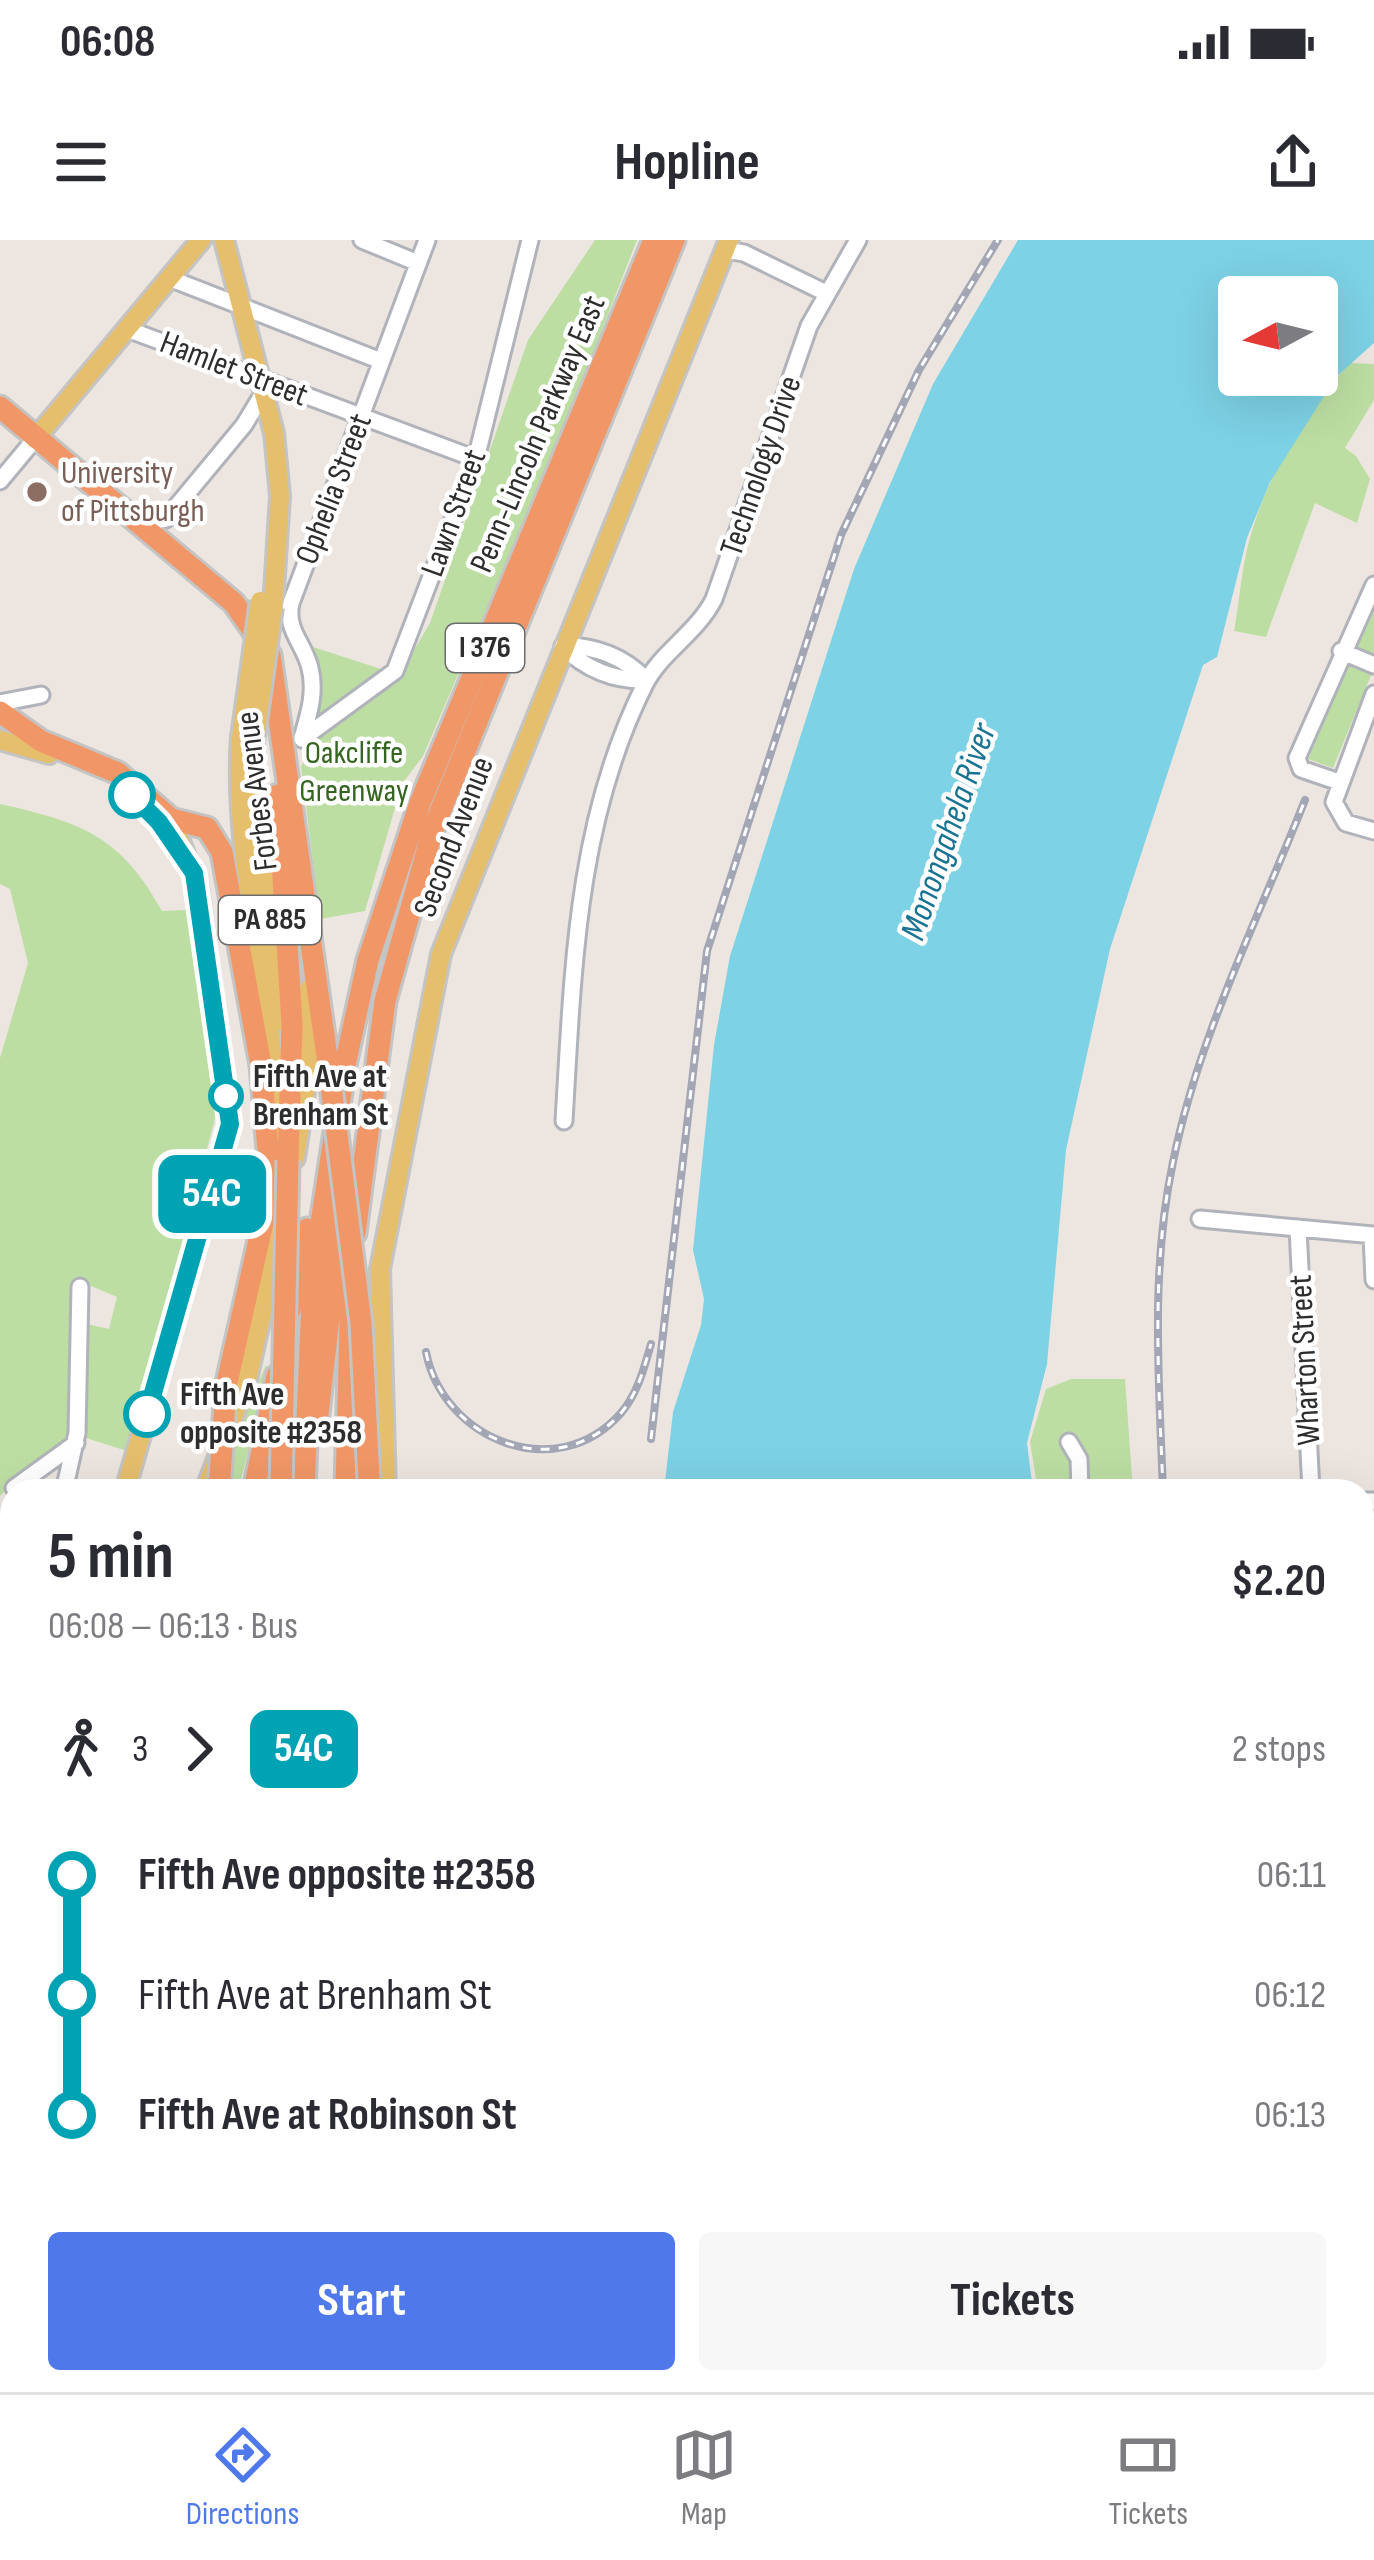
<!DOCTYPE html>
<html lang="en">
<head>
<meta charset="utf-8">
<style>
  :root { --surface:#fff; --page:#f7f7f7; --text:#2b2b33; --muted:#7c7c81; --line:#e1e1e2; --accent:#4f79eb }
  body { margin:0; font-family:"Sofia Sans Condensed",sans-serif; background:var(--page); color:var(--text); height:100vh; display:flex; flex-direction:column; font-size:45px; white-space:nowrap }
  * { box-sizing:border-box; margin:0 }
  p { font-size:39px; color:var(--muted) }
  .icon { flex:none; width:66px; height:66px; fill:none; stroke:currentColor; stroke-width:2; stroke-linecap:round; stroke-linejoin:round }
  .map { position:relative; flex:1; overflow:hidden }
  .panel { position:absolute; left:0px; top:1239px; width:1374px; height:915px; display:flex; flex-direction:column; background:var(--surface); border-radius:36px 36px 0 0; box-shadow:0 12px 48px #0002 }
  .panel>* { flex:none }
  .badge { padding:0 24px; border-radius:18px; font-size:42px; line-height:78px }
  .needle { width:78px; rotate:263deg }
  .fabs { position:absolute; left:1218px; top:36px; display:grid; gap:24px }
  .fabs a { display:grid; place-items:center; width:120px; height:120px; border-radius:12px; background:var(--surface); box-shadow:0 12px 48px #0002; font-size:60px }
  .map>.badge { position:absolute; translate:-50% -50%; box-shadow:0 0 0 6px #fff }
  .legs { display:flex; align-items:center; gap:18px; height:132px; padding:0 48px; font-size:39px }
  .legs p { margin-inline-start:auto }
  .head { display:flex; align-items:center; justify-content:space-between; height:204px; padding:0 48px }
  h1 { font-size:66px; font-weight:700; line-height:90px }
  .button { display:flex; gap:24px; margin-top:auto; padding:24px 48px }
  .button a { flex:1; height:138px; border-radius:12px; background:var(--accent); color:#fff; font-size:48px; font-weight:700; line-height:138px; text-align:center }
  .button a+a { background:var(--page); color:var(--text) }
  ul { padding:0 48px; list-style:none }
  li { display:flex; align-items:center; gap:42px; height:120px; font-size:45px }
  li i { display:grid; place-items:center; width:18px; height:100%; margin:0 15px; background:currentColor }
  li i::after { content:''; width:30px; height:30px; margin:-15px; border:9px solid; border-radius:50%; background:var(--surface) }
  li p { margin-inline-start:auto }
  li:first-child i { background:linear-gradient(#0000 50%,currentColor 0) }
  li:last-child i { background:linear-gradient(currentColor 50%,#0000 0) }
  .status { display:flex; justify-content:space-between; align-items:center; height:84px; padding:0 60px; background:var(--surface); direction:ltr }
  .status svg { height:33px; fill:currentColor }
  header { display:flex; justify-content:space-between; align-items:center; height:156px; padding:0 48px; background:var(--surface); font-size:54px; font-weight:700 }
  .menu { display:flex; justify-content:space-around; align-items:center; height:168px; border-top:3px solid var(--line); background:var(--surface); font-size:33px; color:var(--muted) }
  .menu a { display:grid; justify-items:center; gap:6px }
  .menu .current { color:var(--accent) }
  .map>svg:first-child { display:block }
  .green { fill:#bcdea2 }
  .water { fill:#7dd2e5; fill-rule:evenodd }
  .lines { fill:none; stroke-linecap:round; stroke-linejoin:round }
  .minor-casing { stroke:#b1b3bb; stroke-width:21 }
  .major-casing { stroke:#c4c4c4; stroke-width:24 }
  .highway-casing { stroke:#c4c4c4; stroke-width:27 }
  .minor { stroke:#fff; stroke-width:15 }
  .major { stroke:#e6bf6d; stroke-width:18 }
  .highway { stroke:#f19767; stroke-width:21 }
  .rail-casing { stroke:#a3a7b5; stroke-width:8 }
  .rail { stroke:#fff; stroke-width:3; stroke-dasharray:9; stroke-linecap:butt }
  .major-bridge-casing { stroke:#c4c4c4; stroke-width:24; stroke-linecap:butt }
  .highway-bridge-casing { stroke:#c4c4c4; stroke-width:27; stroke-linecap:butt }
  .major-bridge { stroke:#e6bf6d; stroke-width:18 }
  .highway-bridge { stroke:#f19767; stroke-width:21 }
  .line-1-casing { stroke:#fff; stroke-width:27 }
  .line-1 { stroke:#00a3b4; stroke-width:18 }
  .education-dot { fill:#8d6e63; stroke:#fff; stroke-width:4.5 }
  .stop-1-dot { fill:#fff; stroke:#00a3b4; stroke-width:6 }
  .labels { text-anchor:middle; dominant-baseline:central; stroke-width:9; stroke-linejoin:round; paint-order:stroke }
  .shield { fill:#fff; stroke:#6c6c6c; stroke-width:3 }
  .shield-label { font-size:30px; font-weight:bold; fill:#2d2d2d }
  .street-label { font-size:33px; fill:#2d2d2d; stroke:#fff }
  .education-label { font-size:33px; fill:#785e54; stroke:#fff; text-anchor:start }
  .park-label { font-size:33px; fill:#356521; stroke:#fff }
  .stop-label { font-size:33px; font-weight:bold; fill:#2d2d2d; stroke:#fff; text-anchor:start }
  .water-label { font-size:36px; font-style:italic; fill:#197494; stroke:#fff }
</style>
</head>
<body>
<div class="status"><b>06:08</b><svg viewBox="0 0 49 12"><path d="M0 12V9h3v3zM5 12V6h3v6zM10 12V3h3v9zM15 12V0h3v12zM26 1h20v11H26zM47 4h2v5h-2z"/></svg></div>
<header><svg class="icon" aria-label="menu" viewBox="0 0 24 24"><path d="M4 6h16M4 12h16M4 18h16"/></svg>Hopline<svg class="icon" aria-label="share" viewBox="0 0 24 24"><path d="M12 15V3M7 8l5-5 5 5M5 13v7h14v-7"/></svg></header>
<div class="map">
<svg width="1374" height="2152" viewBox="0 0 1374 2152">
  <rect width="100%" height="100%" fill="#ede6e0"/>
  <path class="green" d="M595,0h42l-78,200 -136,316 -21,28 -37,127 -45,8 -19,-153 14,-25 86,-69 29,-49 98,-283z
    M1350,123l24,1v36l-29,48 11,8 14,23 -13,44 -42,-20 -49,134 -32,-6c6,-32 8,-70 18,-100 18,-61 55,-122 98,-168z
    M1374,367v61l-41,100 -25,-9z
    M307,405l77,25 -68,52 5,-38z
    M0,564c81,18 121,32 162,107l24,-1 31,201 -90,340 -41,-13 1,-114 22,5 8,-32 -33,-14 -11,156 -42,24 -31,33v-438l28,-95 -18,-74 -10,-5z
    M266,1125l3,6 -31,120h-7l4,-55z
    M1071,1139h54l8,112h-95l-8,-49 16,-53z"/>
  <path class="water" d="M1018,0h356v103l-38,34 -66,105 -23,56 -30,119 -14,8 -93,284 -44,201 -19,214 -20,79 6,48h-369l9,-79 28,-87 3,-26 -11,-49 21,-205 16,-89 124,-387 79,-185zM1239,57h78v78h-78z
    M597,2142h447l4,10h-448z"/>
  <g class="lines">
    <defs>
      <path id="minor" d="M362,0l56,23
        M725,10l19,3 82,40
        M169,38l212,83
        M127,89l349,130
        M0,241l35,-42
        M139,283l27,-4 78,-94 20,-33
        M563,406c21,23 52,35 83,34
        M563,406c31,-1 62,11 83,34
        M1341,411l33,14
        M1374,454l-40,108 12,21 28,8
        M0,463l41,-8
        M302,498c7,-24 14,-46 8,-70 -6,-25 -25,-38 -19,-65l136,-363
        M302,499l93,-68 81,-212 54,-219
        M1339,542l-38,-13 -4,-11 77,-173
        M564,881c9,-150 12,-300 81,-437 16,-32 52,-51 69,-85l95,-273 49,-86
        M1200,979l174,16
        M1298,988l13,263
        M1372,995l2,45
        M1069,1202l10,17 1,32
        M14,1248l62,-45
        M64,1251l13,-58 3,-146
        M1362,1261h12
        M8,1400l-8,-10 12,-22
        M1362,1458h12
        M0,1590h12
        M1362,1659l12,-1
        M1362,1832l12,-1
        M0,1853v1
        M0,1913l12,17
        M1362,2019h12
        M301,2142l1,10
        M1068,2142l3,10
        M1278,2142v10
        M1352,2142v10"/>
      <path id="major" d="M224,0l50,193 6,63 -7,111
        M35,199l166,-199
        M241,497c-9,132 37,263 34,395
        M0,500l49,14
        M254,503v55l29,223
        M295,918l14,-92v-77
        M125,1251l105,-367 -32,-237 -27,-68
        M205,1251l42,-111 33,-148
        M386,1251l-6,-222 61,-315 288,-714
        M1362,1325l12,-3
        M1362,1342l12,-3
        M85,2142l1,10
        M229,2142v10
        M572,2142l3,10"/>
      <path id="highway" d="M0,167l234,196 36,52 60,423
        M0,472l41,29 77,32 53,46 36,9 15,24 39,213 10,122 -45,200
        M278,555l14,230 -4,135
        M355,993l30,-232 48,-172 241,-589
        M290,1070l17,-81
        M316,1191l26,-225
        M254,1251l23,-115
        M304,1251l9,-215 32,-211 23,-105 52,-157 234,-563
        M346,1251l5,-209
        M452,2142l3,10
        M492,2142l3,10
        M543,2142l3,10"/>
    </defs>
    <use href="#minor" class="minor-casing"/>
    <use href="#major" class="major-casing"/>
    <use href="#highway" class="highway-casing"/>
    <use href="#minor" class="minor"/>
    <use href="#major" class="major"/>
    <use href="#highway" class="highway"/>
    <defs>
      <path id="rail" d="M426,1112c17,88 131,134 195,61 17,-20 23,-45 30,-69
        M651,1199l56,-488 134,-416 78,-165 79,-130
        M1163,1251c-4,-110 -13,-220 10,-329 25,-125 86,-245 132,-362
        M1089,2142l2,10"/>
    </defs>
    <use href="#rail" class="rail-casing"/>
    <use href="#rail" class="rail"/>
    <defs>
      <path id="major-bridge" d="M241,497l19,-136
        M254,503l19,-136"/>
      <path id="highway-bridge" d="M330,838l31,245 8,156
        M219,1251l7,-104
        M281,1251l7,-331"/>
    </defs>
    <use href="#major-bridge" class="major-bridge-casing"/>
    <use href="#highway-bridge" class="highway-bridge-casing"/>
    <use href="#major-bridge" class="major-bridge"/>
    <use href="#highway-bridge" class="highway-bridge"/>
  </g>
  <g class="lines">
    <defs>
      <path id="line-1" d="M132,555l27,27 35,51 36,251 -83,290"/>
    </defs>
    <use href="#line-1" class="line-1-casing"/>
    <use href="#line-1" class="line-1"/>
  </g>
  <circle class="education-dot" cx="37" cy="252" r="12"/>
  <g class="stop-1-dot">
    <circle cx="132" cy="555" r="21"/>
    <circle cx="226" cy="856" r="15"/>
    <circle cx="147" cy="1174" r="21"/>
  </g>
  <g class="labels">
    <g class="shield">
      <rect x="446" y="384" width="78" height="48" rx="9"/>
      <rect x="219" y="656" width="102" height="48" rx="9"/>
    </g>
    <g class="shield-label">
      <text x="485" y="408">I 376</text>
      <text x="270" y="680">PA 885</text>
    </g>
    <g class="street-label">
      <text transform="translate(234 129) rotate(21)">Hamlet Street</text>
      <text transform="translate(538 194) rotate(-67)">Penn-Lincoln Parkway East</text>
      <text transform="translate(761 226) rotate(-71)">Technology Drive</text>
      <text transform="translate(334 249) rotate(-69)">Ophelia Street</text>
      <text transform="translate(454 273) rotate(-70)">Lawn Street</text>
      <text transform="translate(257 551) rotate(-97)">Forbes Avenue</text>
      <text transform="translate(454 597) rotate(-69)">Second Avenue</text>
      <text transform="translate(1305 1120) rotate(-93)">Wharton Street</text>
    </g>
    <g class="education-label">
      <text x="61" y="233">University<tspan x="61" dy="38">of Pittsburgh</tspan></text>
    </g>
    <g class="park-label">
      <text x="354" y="513">Oakcliffe<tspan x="354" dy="38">Greenway</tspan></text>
    </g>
    <g class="stop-label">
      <text x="253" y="837">Fifth Ave at<tspan x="253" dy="38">Brenham St</tspan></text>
      <text x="180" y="1155">Fifth Ave<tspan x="180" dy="38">opposite #2358</tspan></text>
    </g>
    <g class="water-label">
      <text transform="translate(949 592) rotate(-71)">Monongahela River</text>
    </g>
  </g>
</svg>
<div class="fabs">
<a><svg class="needle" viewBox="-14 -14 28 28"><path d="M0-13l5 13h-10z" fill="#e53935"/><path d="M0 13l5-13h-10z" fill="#7c7c81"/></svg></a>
</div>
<b class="badge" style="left:212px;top:954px;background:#00a3b4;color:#fff">54C</b>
<section class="panel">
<div class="head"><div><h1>5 min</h1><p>06:08 – 06:13 · Bus</p></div><b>$2.20</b></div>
<div class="legs"><svg class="icon" aria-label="walk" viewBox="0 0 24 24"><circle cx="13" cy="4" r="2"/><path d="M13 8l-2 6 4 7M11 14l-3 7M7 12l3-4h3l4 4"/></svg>3<svg class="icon" aria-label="forward" viewBox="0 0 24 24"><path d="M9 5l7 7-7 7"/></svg><b class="badge" style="background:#00a3b4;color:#fff">54C</b><p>2 stops</p></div>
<ul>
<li><i style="color:#00a3b4"></i><b>Fifth Ave opposite #2358</b><p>06:11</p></li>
<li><i style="color:#00a3b4"></i><span>Fifth Ave at Brenham St</span><p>06:12</p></li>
<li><i style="color:#00a3b4"></i><b>Fifth Ave at Robinson St</b><p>06:13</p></li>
</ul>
<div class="button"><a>Start</a><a>Tickets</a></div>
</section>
</div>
<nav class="menu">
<a class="current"><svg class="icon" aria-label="directions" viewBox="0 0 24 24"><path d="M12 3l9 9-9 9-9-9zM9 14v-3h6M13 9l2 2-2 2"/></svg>Directions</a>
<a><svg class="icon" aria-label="map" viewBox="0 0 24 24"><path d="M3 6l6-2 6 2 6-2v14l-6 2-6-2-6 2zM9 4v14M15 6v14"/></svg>Map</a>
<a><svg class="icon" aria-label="tickets" viewBox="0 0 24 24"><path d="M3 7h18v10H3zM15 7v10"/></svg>Tickets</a>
</nav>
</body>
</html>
